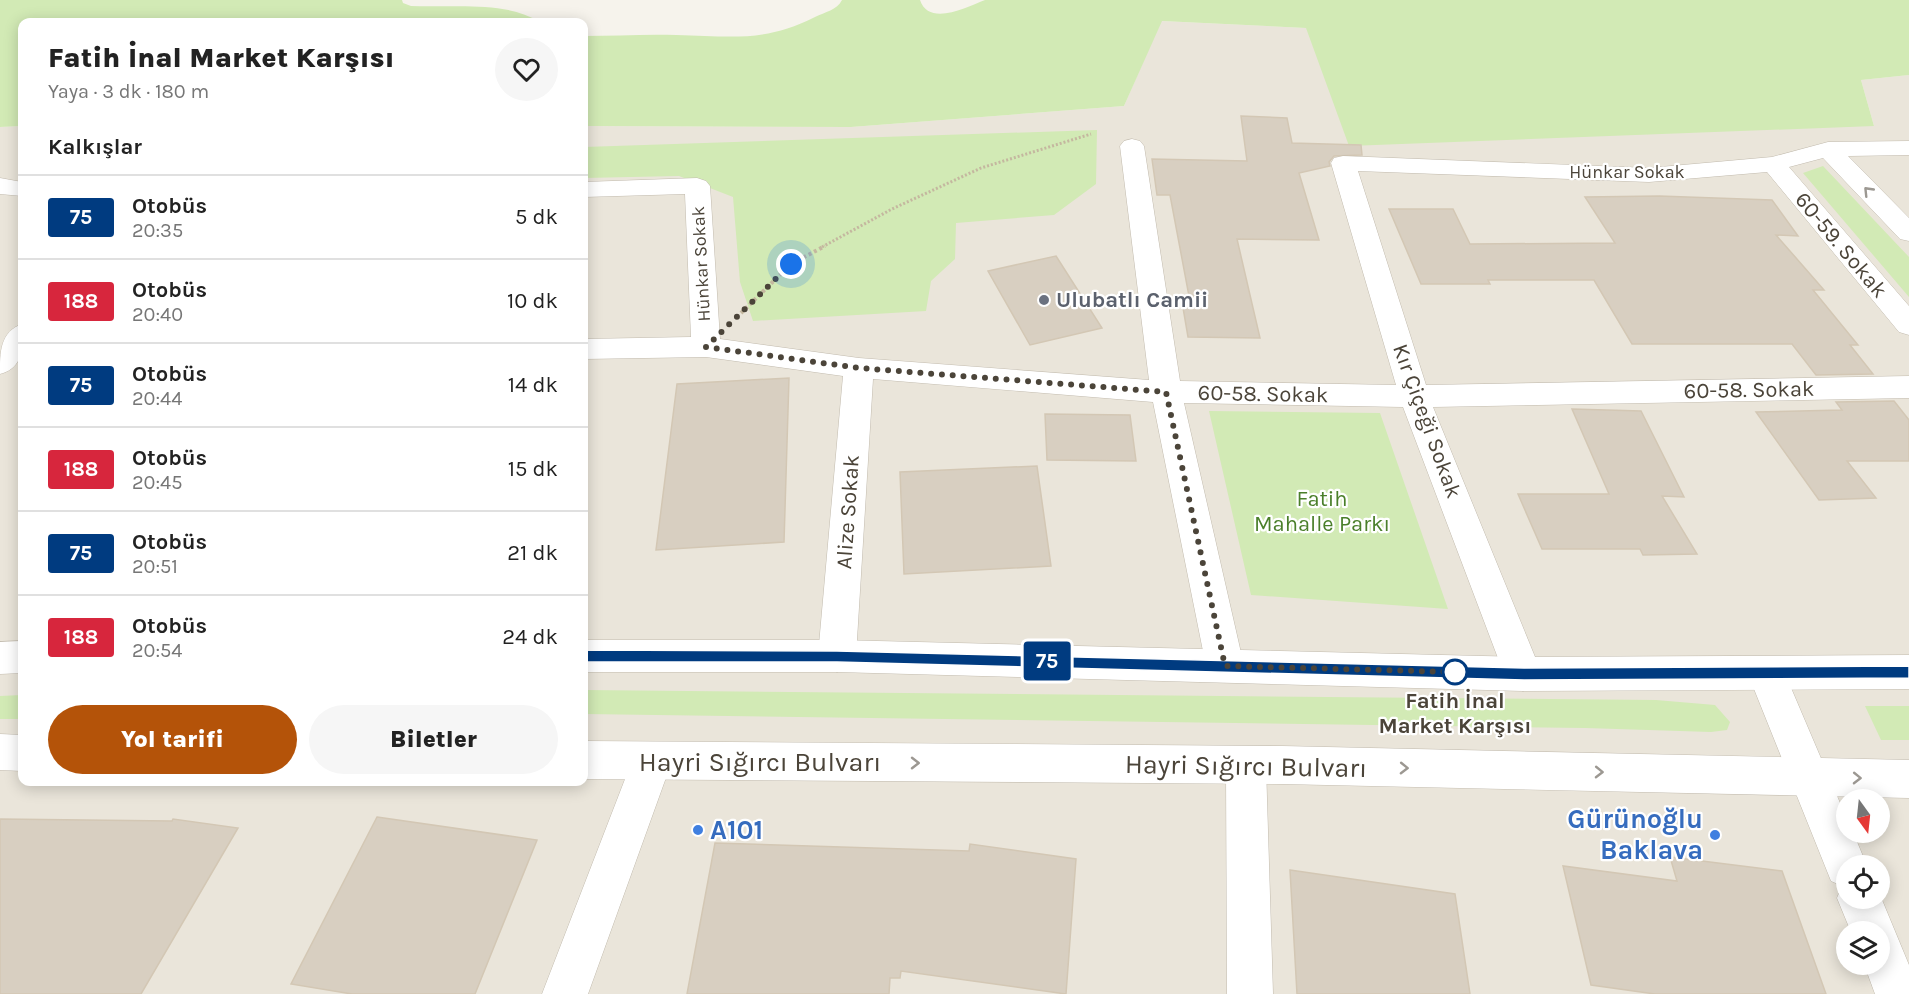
<!DOCTYPE html>
<html lang="tr">
<head>
<meta charset="utf-8">
<style>
  :root { --surface:#fff; --page:#f6f6f6; --text:#222; --muted:#767676; --line:#e0e0e0; --accent:#b45309 }
  body { margin:0; font-family:Karla,sans-serif; background:var(--page); color:var(--text); height:100vh; display:flex; flex-direction:column; font-size:22px; white-space:nowrap }
  * { box-sizing:border-box; margin:0 }
  p { font-size:20px; color:var(--muted) }
  .icon { flex:none; width:33px; height:33px; fill:none; stroke:currentColor; stroke-width:2; stroke-linecap:round; stroke-linejoin:round }
  .map { position:relative; flex:1; overflow:hidden }
  .drawer { position:absolute; left:18px; top:18px; width:570px; height:768px; display:flex; flex-direction:column; background:var(--surface); border-radius:12px; box-shadow:0 3px 15px #0003 }
  .drawer>* { flex:none }
  .badge { padding:0 12px; border-radius:4px; font-size:21px; line-height:39px }
  .needle { width:39px; rotate:165deg }
  .fabs { position:absolute; left:1836px; top:789px; display:grid; gap:12px }
  .fabs a { display:grid; place-items:center; width:54px; height:54px; border-radius:50%; background:var(--surface); box-shadow:0 3px 15px #0003; font-size:30px }
  .you { position:absolute; width:30px; height:30px; margin:-15px; border:4px solid #fff; border-radius:50%; background:#1a73e8; box-shadow:0 0 0 9px #1a73e833 }
  .map>.badge { position:absolute; translate:-50% -50%; box-shadow:0 0 0 3px #fff }
  h2 { padding:0 30px; font-size:22px; line-height:54px }
  .round { display:grid; place-items:center; flex:none; width:63px; height:63px; border-radius:32px; background:var(--page) }
  .summary { display:flex; align-items:center; justify-content:space-between; height:102px; padding:0 30px }
  h1 { font-size:28px; font-weight:800; line-height:45px }
  .primary-button { display:flex; gap:12px; margin-top:auto; padding:12px 30px }
  .primary-button a { flex:1; height:69px; border-radius:36px; background:var(--accent); color:#fff; font-size:24px; font-weight:800; line-height:69px; text-align:center }
  .primary-button a+a { background:var(--page); color:var(--text) }
  ul { padding:0; list-style:none }
  li { display:flex; align-items:center; gap:18px; height:84px; padding:0 30px; border-top:2px solid var(--line) }
  li div { flex:1 }
  li b { display:block; font-size:22px }
  li em { font-style:normal }
  li .badge { min-width:66px; font-weight:700; text-align:center }
  .map>svg:first-child { display:block }
  .residential { fill:#eae5da; fill-rule:evenodd }
  .green { fill:#d2eab5 }
  .building { fill:#d8cfc1; stroke:#d3c7b4; stroke-width:1.5 }
  .lines { fill:none; stroke-linecap:round; stroke-linejoin:round }
  .minor-casing { stroke:#c2bbae; stroke-width:1 }
  .tertiary-casing { stroke:#c2bbae; stroke-width:1 }
  .path-far1 { stroke:#c4b79f; stroke-width:3; stroke-dasharray:2 2; stroke-linecap:butt }
  .path { stroke:#c4b79f; stroke-width:4; stroke-dasharray:3 3; stroke-linecap:butt }
  .minor { fill:#fff; fill-rule:evenodd }
  .tertiary { fill:#fff; fill-rule:evenodd }
  .oneway { stroke:#9c9892 }
  .line { fill:#003b80; stroke:#fff; stroke-width:1.5 }
  .walk { stroke:#4b4439; stroke-width:6; stroke-dasharray:0 10.8 }
  .worship-dot { fill:#6b7280; stroke:#fff; stroke-width:2 }
  .stop-dot { fill:#fff; stroke:#003b80; stroke-width:3 }
  .shop-dot { fill:#3f7fe0; stroke:#fff; stroke-width:2 }
  .labels { text-anchor:middle; dominant-baseline:central; stroke-width:4.5; stroke-linejoin:round; paint-order:stroke }
  .far-street-label { font-size:18px; fill:#4b4439; stroke:#fff }
  .street-label { font-size:22px; fill:#4b4439; stroke:#fff }
  .worship-label { font-size:22px; font-weight:bold; fill:#5b616d; stroke:#fff; text-anchor:start }
  .park-label { font-size:22px; fill:#4a7f2a; stroke:#fff }
  .stop-label { font-size:22px; font-weight:bold; fill:#4b4439; stroke:#fff }
  .near-street-label { font-size:27px; fill:#4b4439; stroke:#fff }
  .near-shop-label { font-size:27px; font-weight:bold; fill:#366cbe; stroke:#fff; text-anchor:end }
</style>
</head>
<body>
<div class="map">
<svg width="1909" height="994" viewBox="0 0 1909 994">
  <rect width="100%" height="100%" fill="#f6f3ec"/>
  <path class="residential" d="M1161,21l145,7 568,98 -13,-46 48,-5v919h-1909v-867l22,-1v656h562v-656l267,1 273,-21zM1846,800h34v32h-34zM1846,866h34v32h-34zM1846,932h34v32h-34z"/>
  <path class="green" d="M0,0h402l1,3 8,3c42,2 93,-6 129,16h-518v104l-22,1z
    M842,0h78c9,27 47,7 65,0h924v75l-48,5 13,46 -525,20 -43,-118 -144,-7 -38,85 -273,21 -267,-1v-90c30,0 61,-2 92,-1 54,1 88,8 139,-18 10,-5 22,-7 27,-17z
    M1097,130l-1,54 -42,31 -98,8 -1,36 -24,22 -5,30 -173,10 -13,-39 -7,-85 -54,-21 -95,2v-31z
    M1823,166l86,91v40l-106,-124z
    M1209,411l171,2 68,196 -197,-14z
    M584,690l1072,10 59,5 15,17 -3,8 -16,2 -126,-4 -1001,-14z
    M22,695v24h-22v-23z
    M1865,706h44v34h-28z"/>
  <path class="building" d="M1241,116l46,2 5,25 69,2 1,10 -28,1 -5,6 1,4 -31,7 20,67 -82,-1 23,99 -72,-1 -7,-41h8l-19,-101h-13l-5,-36 95,2z
    M1659,196l113,4 26,36 -22,-1 48,55h-11l45,55h-8l23,29 -57,1 -24,-31h-160l-38,-64h-106l2,4h-69l-32,-75h64l17,35 145,-1 -30,-46z
    M1056,256l46,72 -72,17 -42,-74z
    M789,378l-5,164 -128,8 21,-166z
    M1894,401l15,19v41h-62l29,37 -57,2 -63,-88 86,-2 -6,-8z
    M1572,409l69,2 43,86 -22,-1 35,58 -54,1 -3,-6h-98l-24,-55h91z
    M1045,414l85,1 6,46 -89,-1z
    M1037,466l14,100 -147,8 -4,-102z
    M377,817l160,23 -62,154h-123l-61,-10z
    M0,819l172,2 1,-2 65,9 -97,166h-141z
    M715,843l254,8 1,-7 106,15 -10,135 -165,-23 -1,7h-10l-1,16h-202z
    M1670,857l112,14 44,123h-171l-64,-9 -28,-119 114,15z
    M1290,870l165,24 15,100h-173z"/>
  <g class="lines">
    <defs>
      <path id="minor" d="M1132,139l8,2 4,5 36,235 216,4 -65,-222 3,-5 9,-2 306,12 123,-11 56,-15 81,-1v14l-61,1 61,62v23l-9,-2 -77,-81 -34,9 120,139v29l-10,-3 -132,-160 -118,10 -291,-11 68,214 483,-9v22l-476,9 109,267 -6,12 -13,5 -13,-5 -6,-12 -101,-267 -219,-4 60,263 -6,12 -13,4 -13,-4 -6,-12 -53,-264 -280,-23 -17,277 -6,11 -13,5 -13,-5 -6,-11 25,-280 -137,-19 -122,2v-20l107,-2 -6,-143 -101,3v-15l113,-4 9,3 4,5 10,153 139,19 290,22 -29,-234 4,-5z
        M0,178l22,4v14l-22,-2z
        M22,324c2,21 2,44 -22,50 0,-22 0,-42 22,-50z
        M1767,657l13,5 66,155v15h7l14,34h-21v32h34v-3l29,70v29h-34l-11,-30h16v-32h-29l-14,-34 5,-12 -11,-5 -83,-207 6,-12z
        M652,742l14,6 6,13 -84,233h-46l90,-233 6,-13z
        M1246,747l14,6 6,13 7,228h-46l-1,-228 6,-13z"/>
      <path id="tertiary" d="M584,640h253l686,17 386,-2v34l-386,2 -686,-19h-253z
        M22,641v32l-22,1v-32z
        M0,734l22,1v36l-22,-1z
        M584,741l698,5 627,14v38l-627,-14 -698,-5z"/>
    </defs>
    <use href="#minor" class="minor-casing"/>
    <use href="#tertiary" class="tertiary-casing"/>
    <path class="path-far1" d="M822,247l70,-38 89,-41 110,-34"/>
    <path class="path" d="M741,313l50,-49 34,-18"/>
    <use href="#minor" class="minor"/>
    <use href="#tertiary" class="tertiary"/>
  </g>
  <defs><path id="oneway-chevron" d="M-2-3.5L2.5 0L-2 3.5" fill="none" stroke-width="1.6" stroke-linecap="round" stroke-linejoin="round" transform="scale(1.5)"/></defs>
  <g class="oneway">
    <use href="#oneway-chevron" transform="translate(1868 191) rotate(-134)"/>
    <use href="#oneway-chevron" transform="translate(915 763)"/>
    <use href="#oneway-chevron" transform="translate(1404 768) rotate(1)"/>
    <use href="#oneway-chevron" transform="translate(1599 772) rotate(1)"/>
    <use href="#oneway-chevron" transform="translate(1857 778) rotate(1)"/>
  </g>
  <path class="line" d="M584,650l253,1 687,17 385,-2v12l-385,2 -687,-18h-253l-7,-6z"/>
  <g class="lines">
    <path class="walk" d="M791,264l-85,83 153,21 307,24 59,274 230,6"/>
  </g>
  <circle class="worship-dot" cx="1044" cy="300" r="6"/>
  <circle class="stop-dot" cx="1455" cy="672" r="12"/>
  <g class="shop-dot">
    <circle cx="698" cy="830" r="6"/>
    <circle cx="1715" cy="835" r="6"/>
  </g>
  <g class="labels">
    <g class="far-street-label">
      <text x="1627" y="172">Hünkar Sokak</text>
      <text transform="translate(701 264) rotate(-93)">Hünkar Sokak</text>
    </g>
    <g class="street-label">
      <text transform="translate(1841 245) rotate(50)">60-59. Sokak</text>
      <text transform="translate(1749 390) rotate(-1)">60-58. Sokak</text>
      <text transform="translate(1263 394) rotate(1)">60-58. Sokak</text>
      <text transform="translate(1427 421) rotate(70)">Kır Çiçeği Sokak</text>
      <text transform="translate(848 512) rotate(-86)">Alize Sokak</text>
    </g>
    <g class="worship-label">
      <text x="1056" y="300">Ulubatlı Camii</text>
    </g>
    <g class="park-label">
      <text x="1322" y="499">Fatih<tspan x="1322" dy="25">Mahalle Parkı</tspan></text>
    </g>
    <g class="stop-label">
      <text x="1455" y="701">Fatih İnal<tspan x="1455" dy="25">Market Karşısı</tspan></text>
    </g>
    <g class="near-street-label">
      <text x="760" y="762">Hayri Sığırcı Bulvarı</text>
      <text transform="translate(1246 766) rotate(1)">Hayri Sığırcı Bulvarı</text>
    </g>
    <g class="near-shop-label">
      <text x="1703" y="819">Gürünoğlu<tspan x="1703" dy="31">Baklava</tspan></text>
      <text x="710" y="830" text-anchor="start">A101</text>
    </g>
  </g>
</svg>
<div class="fabs">
<a><svg class="needle" viewBox="-14 -14 28 28"><path d="M0-13l5 13h-10z" fill="#e53935"/><path d="M0 13l5-13h-10z" fill="#767676"/></svg></a>
<a><svg class="icon" aria-label="locate" viewBox="0 0 24 24"><circle cx="12" cy="12" r="6"/><path d="M12 2v4M12 18v4M2 12h4M18 12h4"/></svg></a>
<a><svg class="icon" aria-label="layers" viewBox="0 0 24 24"><path d="M12 4l9 5-9 5-9-5zM3 14l9 5 9-5"/></svg></a>
</div>
<div class="you" style="left:791px;top:264px"></div>
<b class="badge" style="left:1047px;top:661px;background:#003b80;color:#fff">75</b>
<section class="drawer">
<div class="summary"><div><h1>Fatih İnal Market Karşısı</h1><p>Yaya · 3 dk · 180 m</p></div><a class="round"><svg class="icon" aria-label="heart" viewBox="0 0 24 24"><path d="M12 20l-8-8c-3-5 5-10 8-4 3-6 11-1 8 4z"/></svg></a></div>
<h2>Kalkışlar</h2>
<ul>
<li><span class="badge" style="background:#003b80;color:#fff">75</span><div><b>Otobüs</b><p>20:35</p></div><em>5 dk</em></li>
<li><span class="badge" style="background:#d7263d;color:#fff">188</span><div><b>Otobüs</b><p>20:40</p></div><em>10 dk</em></li>
<li><span class="badge" style="background:#003b80;color:#fff">75</span><div><b>Otobüs</b><p>20:44</p></div><em>14 dk</em></li>
<li><span class="badge" style="background:#d7263d;color:#fff">188</span><div><b>Otobüs</b><p>20:45</p></div><em>15 dk</em></li>
<li><span class="badge" style="background:#003b80;color:#fff">75</span><div><b>Otobüs</b><p>20:51</p></div><em>21 dk</em></li>
<li><span class="badge" style="background:#d7263d;color:#fff">188</span><div><b>Otobüs</b><p>20:54</p></div><em>24 dk</em></li>
</ul>
<div class="primary-button"><a>Yol tarifi</a><a>Biletler</a></div>
</section>
</div>
</body>
</html>
